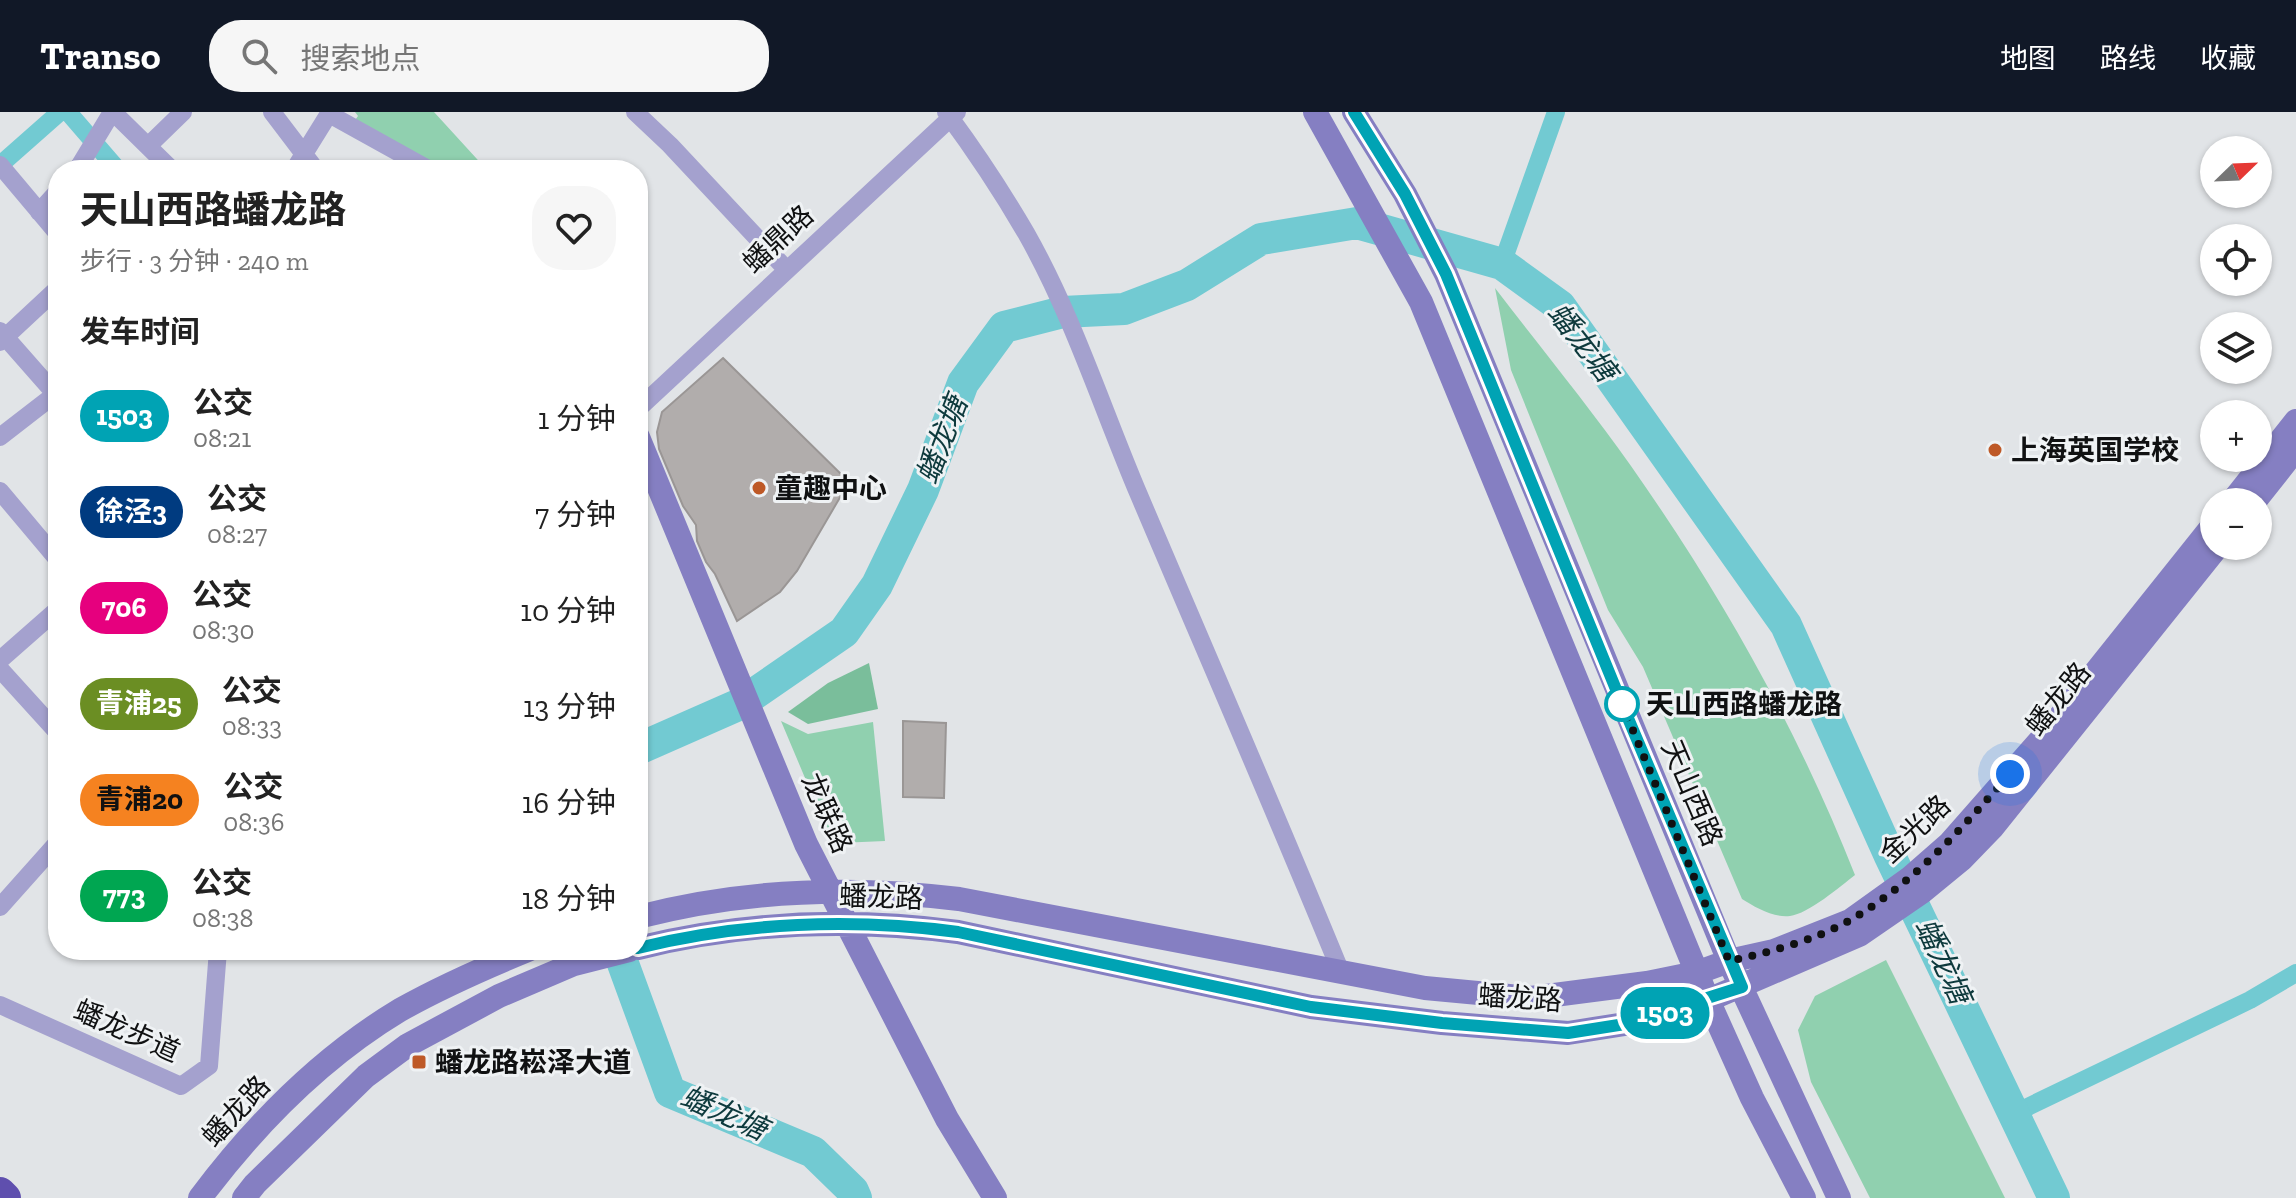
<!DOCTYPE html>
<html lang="zh">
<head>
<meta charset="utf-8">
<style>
  :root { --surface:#fff; --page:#f6f6f6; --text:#222; --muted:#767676; --accent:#111827 }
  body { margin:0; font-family:"Zilla Slab","Noto Sans SC",serif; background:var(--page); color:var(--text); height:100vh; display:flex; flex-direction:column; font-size:30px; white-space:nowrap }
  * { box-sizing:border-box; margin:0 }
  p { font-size:26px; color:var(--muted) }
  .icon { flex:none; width:44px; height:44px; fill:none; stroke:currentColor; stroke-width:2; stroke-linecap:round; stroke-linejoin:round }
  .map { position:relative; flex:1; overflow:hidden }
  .sheet { position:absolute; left:48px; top:48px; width:600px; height:800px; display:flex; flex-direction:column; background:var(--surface); border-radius:32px; box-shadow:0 2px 6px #0004 }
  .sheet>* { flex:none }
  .badge { padding:0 16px; border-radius:26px; font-size:28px; line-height:52px }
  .needle { width:52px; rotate:67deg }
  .fabs { position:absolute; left:2200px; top:24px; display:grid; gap:16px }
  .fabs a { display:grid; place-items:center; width:72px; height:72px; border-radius:50%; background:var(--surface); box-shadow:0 2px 6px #0004; font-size:40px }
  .you { position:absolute; width:40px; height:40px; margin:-20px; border:6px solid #fff; border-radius:50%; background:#1a73e8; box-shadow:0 0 0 12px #1a73e833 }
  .map>.badge { position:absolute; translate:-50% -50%; box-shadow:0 0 0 4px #fff }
  h2 { padding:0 32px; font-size:30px; line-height:72px }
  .round { display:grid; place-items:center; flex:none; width:84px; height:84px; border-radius:32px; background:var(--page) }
  .summary { display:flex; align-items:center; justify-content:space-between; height:136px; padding:0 32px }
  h1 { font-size:38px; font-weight:700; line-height:60px }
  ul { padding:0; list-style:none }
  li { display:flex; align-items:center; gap:24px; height:96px; padding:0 32px }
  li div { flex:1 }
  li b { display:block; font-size:30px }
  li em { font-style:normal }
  li .badge { min-width:88px; font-weight:700; text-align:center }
  header { display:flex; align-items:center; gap:48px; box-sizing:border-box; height:112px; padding:0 40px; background:var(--accent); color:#fff }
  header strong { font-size:38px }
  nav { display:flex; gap:44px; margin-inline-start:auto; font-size:28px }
  .search { width:560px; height:72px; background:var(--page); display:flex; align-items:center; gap:20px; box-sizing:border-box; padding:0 28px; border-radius:32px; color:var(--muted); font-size:30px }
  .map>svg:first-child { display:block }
  .green { fill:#90d0af }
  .forest { fill:#7abe9b }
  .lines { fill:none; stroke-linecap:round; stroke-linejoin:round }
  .canal { stroke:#72cad2; stroke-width:18 }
  .river { stroke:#72cad2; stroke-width:32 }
  .building { fill:#b1adac; stroke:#9a9695; stroke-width:2 }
  .street { stroke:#a4a1ce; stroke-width:18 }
  .secondary { stroke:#857fc2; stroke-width:24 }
  .highway { stroke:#5f4fae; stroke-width:32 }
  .line-casing { stroke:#fff; stroke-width:18 }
  .line { stroke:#00a3b4; stroke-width:12 }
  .walk { stroke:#101112; stroke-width:8; stroke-dasharray:0 14.4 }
  .poi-dot { fill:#be5927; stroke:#eff2f4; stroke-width:3 }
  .stop-dot { fill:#fff; stroke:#00a3b4; stroke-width:4 }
  .labels { text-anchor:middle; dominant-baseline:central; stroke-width:6; stroke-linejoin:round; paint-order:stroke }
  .street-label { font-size:28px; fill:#101112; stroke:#eff2f4 }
  .poi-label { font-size:28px; font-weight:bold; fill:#101112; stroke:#eff2f4; text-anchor:start }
  .stop-label { font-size:28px; font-weight:bold; fill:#101112; stroke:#eff2f4; text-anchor:start }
  .water-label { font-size:30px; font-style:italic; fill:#0e3a3d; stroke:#eff2f4 }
</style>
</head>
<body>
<header>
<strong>Transo</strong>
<div class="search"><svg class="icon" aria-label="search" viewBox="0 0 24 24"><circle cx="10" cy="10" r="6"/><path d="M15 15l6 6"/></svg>搜索地点</div>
<nav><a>地图</a><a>路线</a><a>收藏</a></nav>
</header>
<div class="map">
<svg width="2296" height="1086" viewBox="0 0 2296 1086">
  <rect width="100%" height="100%" fill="#e1e4e7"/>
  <path class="green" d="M355,0h79l53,58h-50l-84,-47 5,-7z
    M1495,176c45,59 93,117 136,178 90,128 167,264 224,409 -14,11 -47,39 -65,41 -17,2 -35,-9 -48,-17l-99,-232 -35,-57 -97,-240z
    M781,609l27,13 65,-12 12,119 -46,2 -15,-20z
    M1886,848l119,238h-135l-59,-116 -13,-52 17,-34z"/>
  <path class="forest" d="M869,551l9,46 -70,15 -20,-12 40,-29z"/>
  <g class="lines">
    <path class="canal" d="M68,0l50,58
      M0,53l60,-53
      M1502,152l54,-152
      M2013,1002l237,-114 46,-27"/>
    <path class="river" d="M638,637l100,-44 106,-73 33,-47 46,-95 40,-107 41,-56 59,-15 61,-3 63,-24 74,-46 96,-16 145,41 58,42 226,319 103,229 165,344
      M618,838l52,142 143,60 40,39 3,7"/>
  </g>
  <path class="building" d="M723,246l126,124 -52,89 -17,21 -43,29 -22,-47 -9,-12 -9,-21 -1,-16 -13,-19 -24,-57 -2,-17 5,-20z
    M903,609l43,2 -2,75 -41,-1z"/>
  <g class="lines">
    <path class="street" d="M113,0l59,58
      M272,0l44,58
      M635,0l35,33 116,124
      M946,0c29,39 56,80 80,121 47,83 76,175 113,262 67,158 136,316 201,475
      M329,2l101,56
      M148,34l35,-34
      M0,53l58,69
      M77,58l35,-58
      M294,58l36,-58
      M39,100l19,-21
      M0,219l58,66
      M0,230l58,-54
      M638,297l319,-297
      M0,325l58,-45
      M0,379l58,69
      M0,548l58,-51
      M0,557l58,64
      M0,795l58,-65
      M0,893l181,81 28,-20 9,-116"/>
    <path class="secondary" d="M1315,0l106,190 287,698 44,98 52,100
      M1354,0l51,82 41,80 283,687 110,237
      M638,325l168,407 141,275 48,79
      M2232,390l64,-81
      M2254,390l42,-53
      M638,805c104,-27 215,-31 321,-18l466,89 106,10 116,-15 49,-10 33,-12 45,-10 76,-30 60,-43 40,-35 101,-115 163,-204
      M638,836c104,-26 214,-30 320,-16l353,75 131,16 126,10 57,-9 83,-24 151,-65 64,-44 39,-32 30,-31 226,-282
      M200,1086c54,-72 122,-141 200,-188 41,-23 84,-42 128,-60
      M244,1086l11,-14 111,-108 42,-31 91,-49 75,-32 55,-14"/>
    <path class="highway" d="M0,1081l5,5"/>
  </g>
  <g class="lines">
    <defs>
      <path id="line" d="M638,836c104,-26 215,-30 320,-16l353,75 131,16 126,10 57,-9 117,-37 -120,-283 -176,-430 -41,-80 -51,-82"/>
    </defs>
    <use href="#line" class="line-casing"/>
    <use href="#line" class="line"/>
    <path class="walk" d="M1622,592l107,257c38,-8 90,-22 123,-42 63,-37 110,-91 158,-145"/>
  </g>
  <g class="poi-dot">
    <circle cx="1995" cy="338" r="8"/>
    <circle cx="759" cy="376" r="8"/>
    <rect x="411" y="942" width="16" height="16" rx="4"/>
  </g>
  <circle class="stop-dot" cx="1622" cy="592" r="16"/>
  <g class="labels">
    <g class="street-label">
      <text transform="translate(778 127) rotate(-43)">蟠鼎路</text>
      <text transform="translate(2058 587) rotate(-51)">蟠龙路</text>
      <text transform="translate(1692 681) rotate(67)">天山西路</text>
      <text transform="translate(827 701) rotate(66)">龙联路</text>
      <text transform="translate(1915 717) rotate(-43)">金光路</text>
      <text transform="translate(881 785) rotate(2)">蟠龙路</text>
      <text transform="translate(1520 886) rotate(4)">蟠龙路</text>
      <text transform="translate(127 919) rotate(24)">蟠龙步道</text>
      <text transform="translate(236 999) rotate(-47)">蟠龙路</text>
    </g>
    <g class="poi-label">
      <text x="2011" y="338">上海英国学校</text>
      <text x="775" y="376">童趣中心</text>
      <text x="435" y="950">蟠龙路崧泽大道</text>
    </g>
    <g class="stop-label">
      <text x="1646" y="592">天山西路蟠龙路</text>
    </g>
    <g class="water-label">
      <text transform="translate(1582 230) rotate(52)">蟠龙塘</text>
      <text transform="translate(942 328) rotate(-69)">蟠龙塘</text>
      <text transform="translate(1943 849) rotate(65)">蟠龙塘</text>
      <text transform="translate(724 1001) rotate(24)">蟠龙塘</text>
    </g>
  </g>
</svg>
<div class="fabs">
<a><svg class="needle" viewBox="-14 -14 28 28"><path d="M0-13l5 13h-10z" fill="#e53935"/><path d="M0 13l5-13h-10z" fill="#767676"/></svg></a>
<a><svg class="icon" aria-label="locate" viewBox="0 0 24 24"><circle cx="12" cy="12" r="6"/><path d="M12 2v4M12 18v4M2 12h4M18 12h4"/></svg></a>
<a><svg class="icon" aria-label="layers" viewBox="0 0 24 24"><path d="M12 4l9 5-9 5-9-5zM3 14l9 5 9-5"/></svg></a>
<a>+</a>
<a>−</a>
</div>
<div class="you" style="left:2010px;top:662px"></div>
<b class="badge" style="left:1665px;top:901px;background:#00a3b4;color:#fff">1503</b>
<section class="sheet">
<div class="summary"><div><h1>天山西路蟠龙路</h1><p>步行 · 3 分钟 · 240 m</p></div><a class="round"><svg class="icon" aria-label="heart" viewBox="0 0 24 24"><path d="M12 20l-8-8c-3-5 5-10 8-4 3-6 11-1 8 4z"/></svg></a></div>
<h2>发车时间</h2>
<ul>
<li><span class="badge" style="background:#00a3b4;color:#fff">1503</span><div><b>公交</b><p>08:21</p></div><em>1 分钟</em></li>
<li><span class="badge" style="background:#003b80;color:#fff">徐泾3</span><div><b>公交</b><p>08:27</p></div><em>7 分钟</em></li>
<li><span class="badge" style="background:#e6007e;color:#fff">706</span><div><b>公交</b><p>08:30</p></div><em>10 分钟</em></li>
<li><span class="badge" style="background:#6b8e23;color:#fff">青浦25</span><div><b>公交</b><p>08:33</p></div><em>13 分钟</em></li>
<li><span class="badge" style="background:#f58220;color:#111">青浦20</span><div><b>公交</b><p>08:36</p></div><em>16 分钟</em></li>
<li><span class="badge" style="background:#00a651;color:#fff">773</span><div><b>公交</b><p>08:38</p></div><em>18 分钟</em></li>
</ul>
</section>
</div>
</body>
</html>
